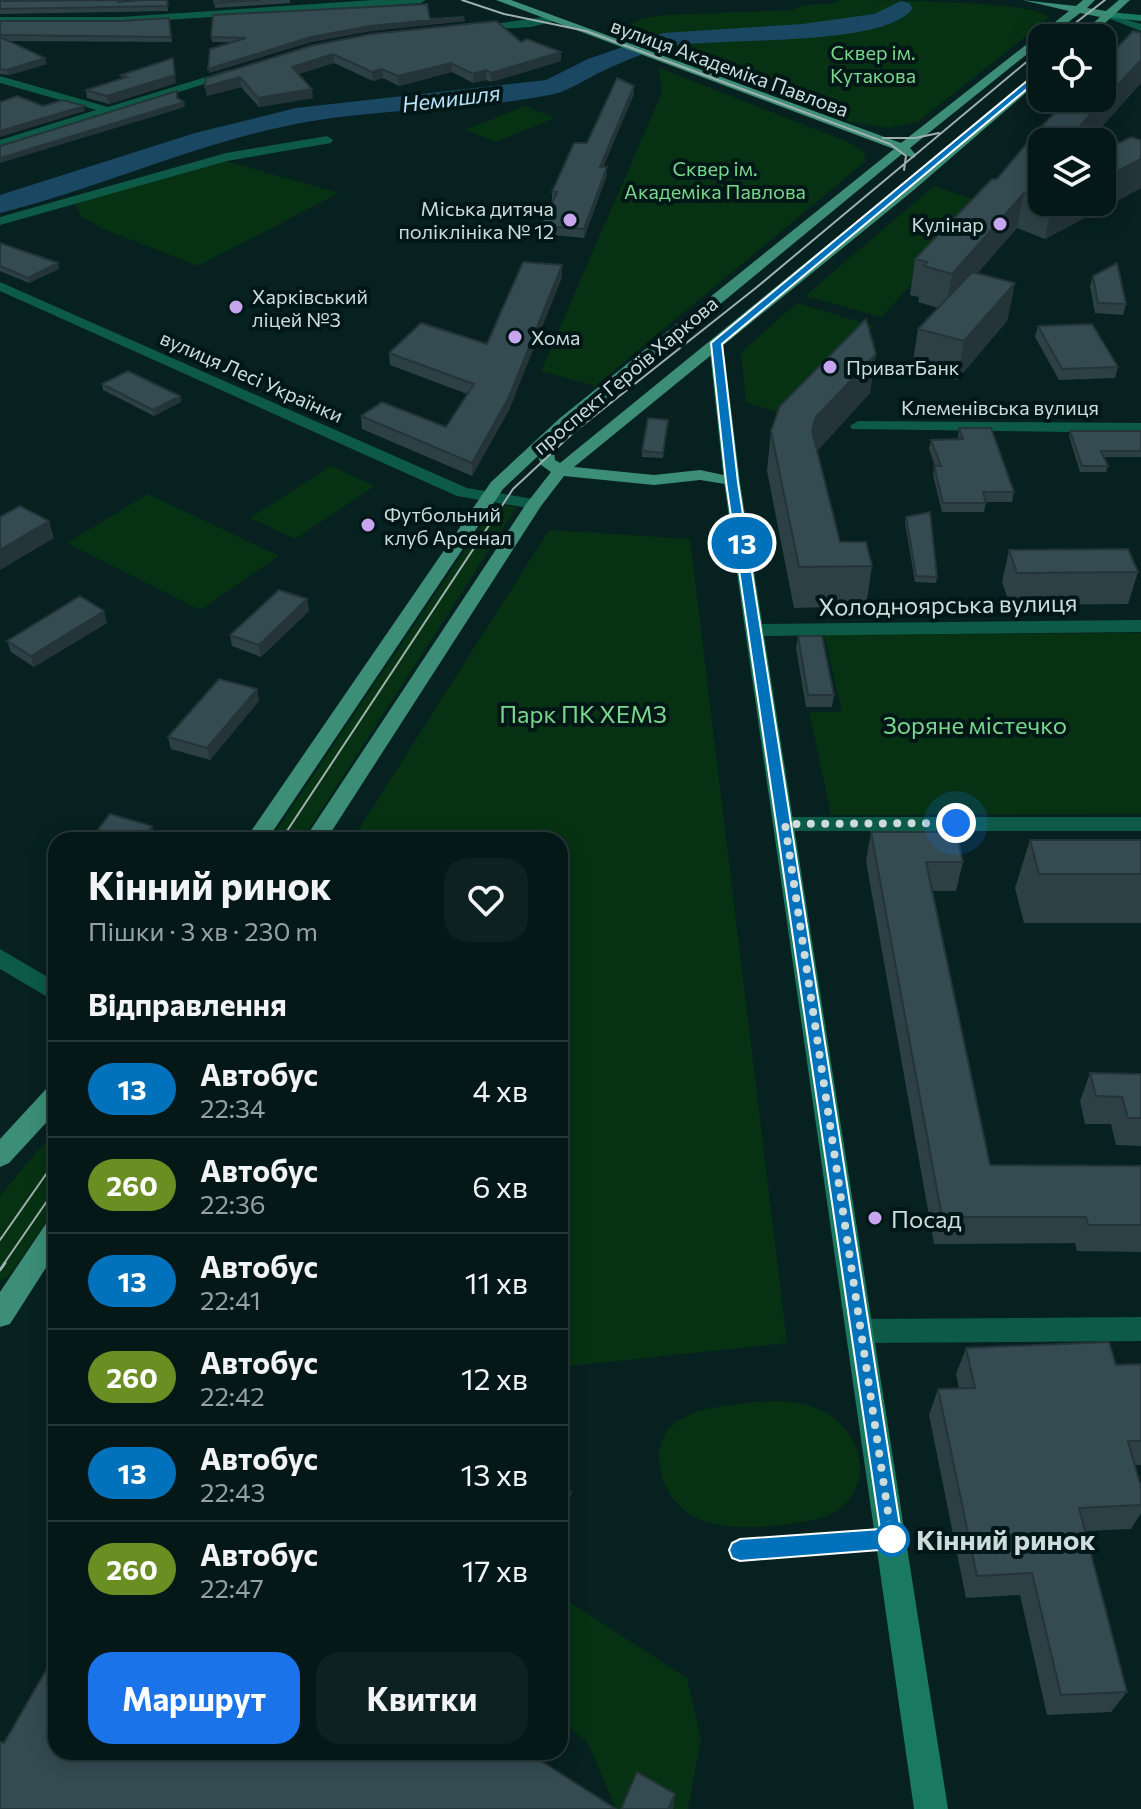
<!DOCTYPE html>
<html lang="uk">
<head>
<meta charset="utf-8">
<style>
  :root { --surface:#051818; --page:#0e2121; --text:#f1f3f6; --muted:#97a0a2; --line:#263737; --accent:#1a73e8 }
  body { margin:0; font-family:Commissioner,sans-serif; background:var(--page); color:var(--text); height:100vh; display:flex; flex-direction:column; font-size:30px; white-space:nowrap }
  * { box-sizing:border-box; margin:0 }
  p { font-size:26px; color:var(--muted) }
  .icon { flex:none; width:44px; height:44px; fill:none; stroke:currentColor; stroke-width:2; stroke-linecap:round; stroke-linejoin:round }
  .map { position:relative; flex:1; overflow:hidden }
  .drawer { position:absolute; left:48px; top:832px; width:520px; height:928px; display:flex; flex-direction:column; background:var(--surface); border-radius:24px; box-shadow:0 4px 20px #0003,0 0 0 2px var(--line) }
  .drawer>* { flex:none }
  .badge { padding:0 16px; border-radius:26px; font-size:28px; line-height:52px }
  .controls { position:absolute; left:1028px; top:24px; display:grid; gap:16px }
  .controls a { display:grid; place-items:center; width:88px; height:88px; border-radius:16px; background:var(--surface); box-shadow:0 4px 20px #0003,0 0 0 2px var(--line); font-size:40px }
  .you { position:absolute; width:40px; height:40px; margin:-20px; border:6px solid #fff; border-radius:50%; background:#1a73e8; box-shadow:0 0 0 12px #1a73e833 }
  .map>.badge { position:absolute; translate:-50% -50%; box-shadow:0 0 0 4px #fff }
  h2 { padding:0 40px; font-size:30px; line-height:72px }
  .round { display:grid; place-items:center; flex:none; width:84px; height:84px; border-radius:24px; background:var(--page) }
  .head { display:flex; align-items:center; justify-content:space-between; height:136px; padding:0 40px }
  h1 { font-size:38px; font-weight:700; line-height:60px }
  .button { display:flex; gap:16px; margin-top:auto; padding:16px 40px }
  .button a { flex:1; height:92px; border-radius:24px; background:var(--accent); color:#fff; font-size:32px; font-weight:700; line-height:92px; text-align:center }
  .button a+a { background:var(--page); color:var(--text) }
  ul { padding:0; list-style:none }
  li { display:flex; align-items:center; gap:24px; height:96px; padding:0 40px; border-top:2px solid var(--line) }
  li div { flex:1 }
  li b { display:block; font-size:30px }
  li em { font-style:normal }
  li .badge { min-width:88px; font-weight:700; text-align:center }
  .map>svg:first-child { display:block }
  .green { fill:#063213 }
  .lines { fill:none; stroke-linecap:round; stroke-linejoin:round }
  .river { fill:#1a4762; fill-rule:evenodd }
  .minor { fill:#0d5a47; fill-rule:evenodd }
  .tertiary { fill:#0d5a47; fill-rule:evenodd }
  .secondary { fill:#1a7961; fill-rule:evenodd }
  .primary { fill:#3d8e76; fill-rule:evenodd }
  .tram-far1 { stroke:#9fb0af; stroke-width:2 }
  .tram { stroke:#9fb0af; stroke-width:3 }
  .wall { fill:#2c4046; fill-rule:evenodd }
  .shaded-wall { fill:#243439 }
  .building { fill:#334b51; stroke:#243439; stroke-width:2 }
  .line { fill:#0072bc; stroke:#fff; stroke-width:2 }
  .walk { stroke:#cddcdb; stroke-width:8; stroke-dasharray:0 14.4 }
  .poi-dot { fill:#c7a6ef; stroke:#001717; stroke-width:3 }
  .stop-dot { fill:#fff; stroke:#0072bc; stroke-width:4 }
  .labels { text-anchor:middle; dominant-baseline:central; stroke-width:8; stroke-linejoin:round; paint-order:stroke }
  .far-park-label { font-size:20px; fill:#78d78a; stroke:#001717 }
  .far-street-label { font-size:20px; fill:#cddcdb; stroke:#001717 }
  .far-poi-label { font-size:20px; fill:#cddcdb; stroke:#001717; text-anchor:start }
  .far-water-label { font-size:22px; font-style:italic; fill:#b8e0fb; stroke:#001717 }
  .street-label { font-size:24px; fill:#cddcdb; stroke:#001717 }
  .park-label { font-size:24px; fill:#78d78a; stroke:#001717 }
  .poi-label { font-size:24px; fill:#cddcdb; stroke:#001717; text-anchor:start }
  .near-stop-label { font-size:28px; font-weight:bold; fill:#cddcdb; stroke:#001717; text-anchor:start }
</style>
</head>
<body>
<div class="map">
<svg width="1141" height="1809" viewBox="0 0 1141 1809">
  <rect width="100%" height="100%" fill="#072020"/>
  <path class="green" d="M840,0c32,0 199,0 209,18l-130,103 -30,7 -46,-7 -234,-86 35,-17 21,-3 128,-5c13,-10 33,-1 47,-10z
    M659,68l189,74 16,10 2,9 -271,225 -54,-15 121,-279z
    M525,106l30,12 -59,24 -31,-12z
    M219,159l120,34 -141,73 -97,-38 -20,-12 -8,-17z
    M934,186l53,18 -106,113 -76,-21z
    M797,303l77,23 -87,89 -41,-13 -5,-50z
    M331,466l44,20 -80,53 -45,-21z
    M148,494l131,62 -79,54 -133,-67z
    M496,504l21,3 -215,333h-32z
    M549,530l141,9 97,804 -227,24v-527h-208z
    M1141,633v181l-310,1 -22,-103h33l-18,-77z
    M56,1129v78l-47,69 -9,5v-85z
    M774,1401c16,1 32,2 47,9 36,16 54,66 23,95 -14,14 -37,16 -56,19 -46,6 -107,9 -125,-45 -23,-74 64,-74 111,-78z
    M560,1596l127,82 14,61 -13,70h-72l-28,-66 -28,-24z"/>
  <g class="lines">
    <path class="river" d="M901,1l8,2 4,5c-29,41 -197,28 -247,39 -21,5 -44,15 -63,24 -16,7 -32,19 -49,23 -85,18 -173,13 -258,30 -102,20 -196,64 -296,89v-18l195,-62 101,-25 250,-28 42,-21 75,-26 139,-9 72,-10z"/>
    <path class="minor" d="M373,0h53l-5,3 -300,20h-121v-6h121z
      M551,16l4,5 -24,6 -62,4 -5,-3z
      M232,69l6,3 -2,2 -236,74v-8l96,-30 -96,-27v-7l108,31z
      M327,136l6,4 -2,3 -104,18 -227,64v-8l226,-64z
      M0,282l467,206 67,11 8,5 -8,5 -77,-13 -457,-205z
      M858,421l283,2v10l-289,-4 -2,-3z
      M1141,620v12l-386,4 -9,-6 9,-6z
      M785,817h356v14h-356l-10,-7z
      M0,949l56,33v20l-56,-33z
      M1141,1317v24l-281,2 -10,-3 -4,-9 4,-9 10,-3z"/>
    <path class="tertiary" d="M1105,13l36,11v7l-36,-14z"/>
    <path class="secondary" d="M1109,12l32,3v6l-36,-4z
      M716,339l7,4 17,139 208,1327h-34l-190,-1327 -15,-139z"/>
    <path class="primary" d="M496,0h15l390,143 168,-132 -47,-11 54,6 7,-6h12l-8,8 19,3 13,-11h11l-41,38h-12l23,-21 -20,-4 -32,25h-6v4l-132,106 6,7 -2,3 -12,-4 -349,288 2,18 5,3 482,-393v9l-127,110 -341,278 80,8 46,-5 38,8v8l-38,-6 -46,5 -90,-9 -23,30 -215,334h-22l222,-336 25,-32 -10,-7 -3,-9 -35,33 -236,351h-22l246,-358 69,-64 334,-269z
      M56,1085v27l-47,51 -9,4v-28l47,-51z
      M56,1219v33l-46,72 -10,3v-35l47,-70z"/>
    <path class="tram-far1" d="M462,0l42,14 82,17 304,113 16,12 -2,14
      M1056,38l49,-38
      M883,138h32l24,-5
      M281,840l232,-351 61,-57 183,-145 285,-238
      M0,1240l56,-80
      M3,1265l53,-77"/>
    <path class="tram" d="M0,1270l5,-7"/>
  </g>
  <path class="wall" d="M125,0l-1,2 43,-2 1,11 -168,3v-13z
    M214,0h76v3l-75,5z
    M464,17l1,4 -94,10 -60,11 -102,31 23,-31h-20l-1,-5z
    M169,18l3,24 -163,-1 38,23 -38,11 -9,-1v-53h120z
    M1133,31l8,2v50l-46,51 24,9 12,-6 10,3v48l-96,51 -28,-11 -40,45 38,10 -8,38 -50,59 -45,-13 6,-38 20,-21 -20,-6 1,-5 -9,-2 5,-36 77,-80h5l41,-49 31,-32h33v-35zM1042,142h60v60h-60z
    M521,42l40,10v9l-70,21 -5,-2 -13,3 -21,-11 -53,14 -16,-8 -10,3 -39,-18 -36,11 15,24 -54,9 -18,-20 -34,9 -2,-9 109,-42z
    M121,75l55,8 -67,21 -22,-6 -1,-8 36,-11z
    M634,86v8l-31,73 4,8 -23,63 -42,-4v-8l12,-26h-2v-8l35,-49z
    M0,243l59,26 -30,14 -29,-12z
    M1093,276l33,28 -3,11 -28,-2 -5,-27z
    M562,277l-53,133 -37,66 -110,-47 -1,-13 85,11 21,-33 -77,-29 -1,-12 98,-9z
    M1038,326l80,41 -3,11 -56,2 -24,-43z
    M876,354l-6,39 -53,58 23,91 32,24 -6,40 -72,2 -27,-137 4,-40z
    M102,384l78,12 1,6 -27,14 -51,-26z
    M668,420l-5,38 -21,-1v-6z
    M959,428l55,64 -2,10h-26l-2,10h-42l-9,-37 1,-9h1l-6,-17 2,-9 27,-1z
    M1070,431h71v26h-37l4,9 -2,6h-26l-11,-36z
    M906,517l31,60 -1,6 -21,-1 -10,-59z
    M1009,550l129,22 -10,32 -118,1 -8,-23z
    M307,599l2,12 -48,46 -29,-11 -2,-11z
    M107,623l-73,44 -23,-15 -4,-11z
    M798,636l36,59 -2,12h-26l-10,-59z
    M257,689l2,12 -49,59 -39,-11 -3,-12z
    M871,832l92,30 -7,29h-24l58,274 151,1v86l-64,-1 -2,-8 -141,1 -68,-383z
    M1030,840h111v83h-117l-9,-35z
    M1090,1073l51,1v72l-25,-1 -5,-21h-26l-5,-23z
    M966,1348l150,17 25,-1v101h-6l6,22v26l-10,16 -46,2 42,161 -16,20 -64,3 -27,-120 -54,3 -37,-183 9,-26 21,-1 -3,-14z"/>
  <path class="shaded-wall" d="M464,17l1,4 -94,10 -60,11 -102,31 -1,-4 103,-32 59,-11z
    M561,52v9l-70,21v-9z
    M333,54l1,9 -41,13 -1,-9z
    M45,58l2,6 -38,11 -2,-5z
    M173,58l3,25 -67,21 -2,-8z
    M1141,60v23l-53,59 -10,-14z
    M451,63l1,9 -53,14 -1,-10z
    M382,69l1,9 -10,3 -1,-9z
    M486,70v10l-13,3v-9z
    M240,77l1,10 -34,9 -2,-9z
    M634,86v8l-34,81v-8z
    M312,89l1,9 -54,9 -1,-9z
    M184,102l1,5 -185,56v-5z
    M84,106l1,5 -85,26v-6z
    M1141,159v29l-96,51 7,-35 5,-2h45v-23z
    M607,167v8l-23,63v-9z
    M1024,193l-7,35 -71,82 6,-36z
    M58,263l1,6 -30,14 -1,-5z
    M562,265v12l-53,133 -37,66v-13z
    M1015,283l-8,38 -50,59 7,-39z
    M876,354l-6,39 -58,64v-26l4,-14z
    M180,396l1,6 -27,14 -1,-6z
    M49,521l5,17 -54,32v-20z
    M307,599l2,12 -48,46 -2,-12z
    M104,611l3,12 -73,44 -3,-11z
    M257,689l2,12 -49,59 -3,-12z
    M152,826l3,11 -2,3h-12z
    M571,1492v4l-11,18v-5z
    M675,1794l-2,15h-5z"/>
  <path class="building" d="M121,0l-2,2 24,-2h24l1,6 -168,3v-8z
    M214,0h46l-46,3z
    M427,4l3,15 34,-2 -94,9 -59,11 -103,32 2,-20 36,-11 -35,-1 2,-22z
    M169,18l2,19 -171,-2v-14h120z
    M496,21l25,21 6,-3 34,13 -70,21 -5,-3 -13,4 -22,-11 -53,13 -16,-7 -10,3 -39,-18 -41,13 20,22 -54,9 -18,-21 -35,10 1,-9 108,-33 57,-11z
    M1133,31l8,2v27l-63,68 41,15 12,-6 10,3v19l-39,20v-37h-60v58l-18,-7 -72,81 -28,-8 3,-4 -12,-3 77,-80h5l41,-49 31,-32h33v-35z
    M0,37l45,21 -38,12 -7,-1z
    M173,58l2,17 -68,21 -21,-6 41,-13 -6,-2z
    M617,78l17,8 -34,81h7l-23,62 -42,-3 15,-34h-5l22,-49h13z
    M177,91v7l7,4 -184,56v-12z
    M17,96l26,10 20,-6 21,6 -84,25v-29z
    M0,243l58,20 -30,15 -28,-12z
    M523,262l39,3 -53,132 -37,66 -111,-47 21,-14 64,25 28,-43 -85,-31 32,-30 66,21z
    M1117,263l9,41 -28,-1 -5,-27z
    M972,272l43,11 -51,58 -46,-12z
    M866,319l10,35 -60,63 -4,14 28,111h26l6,24 -73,1 -28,-136 9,-25z
    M1092,324l26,43 -56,2 -24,-43z
    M128,371l52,25 -27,14 -51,-26z
    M648,418l20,2 -5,33 -21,-2z
    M959,428h32l23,64h-31l3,11h-43l-9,-37h7l-10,-26 32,-1z
    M1070,431h71v20h-40l7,15h-26z
    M20,506l29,15 -49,29v-33z
    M930,512l7,65 -21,-1 -10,-59z
    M1128,549l10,23 -121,1 -8,-23z
    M279,590l28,9 -48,46 -29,-10z
    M80,596l24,15 -73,45 -24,-15z
    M798,636h24l12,59h-26z
    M219,679l38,10 -50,59 -39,-11z
    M110,814l42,12 -11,14h-51z
    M871,832h85l7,30h-37l64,303 151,1v59h-53l-2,-8h-144z
    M1030,840h111v34h-102z
    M1090,1073l51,1v44h-13l-6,-21 -26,-1z
    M1109,1342l7,23 25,-1v77h-13l13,46v18l-62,3 48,184 -66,3 -29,-122 -55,3 -39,-187 37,-1 -9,-40z
    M560,1486l11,6 -11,17z
    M56,1653v99h471l89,57h-616v-67l4,1z
    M637,1772l38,22 -7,15h-47z"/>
  <path class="line" d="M1039,71l7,2 -324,271 16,138 164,1057 -3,7 -7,3 -152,12 -8,-3 -3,-8 3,-7 8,-4 140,-10 -154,-1047 -15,-139z"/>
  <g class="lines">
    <path class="walk" d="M892,1539l-107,-715 171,-1"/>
  </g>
  <g class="poi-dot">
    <circle cx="570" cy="220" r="8"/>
    <circle cx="1000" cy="224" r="8"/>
    <circle cx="236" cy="307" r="8"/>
    <circle cx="515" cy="337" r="8"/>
    <circle cx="830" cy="367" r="8"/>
    <circle cx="368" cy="525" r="8"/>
    <circle cx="875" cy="1218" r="8"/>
  </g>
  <circle class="stop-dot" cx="892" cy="1539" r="16"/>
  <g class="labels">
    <g class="far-park-label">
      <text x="873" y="52">Сквер ім.<tspan x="873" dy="23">Кутакова</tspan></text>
      <text x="715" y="168">Сквер ім.<tspan x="715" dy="23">Академіка Павлова</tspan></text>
    </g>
    <g class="far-street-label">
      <text transform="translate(730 67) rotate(20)">вулиця Академіка Павлова</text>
      <text transform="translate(625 375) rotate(-40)">проспект Героїв Харкова</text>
      <text transform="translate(252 376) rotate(24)">вулиця Лесі Українки</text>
      <text x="1000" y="407">Клеменівська вулиця</text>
    </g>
    <g class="far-poi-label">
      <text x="554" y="208" text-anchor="end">Міська дитяча<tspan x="554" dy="23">поліклініка № 12</tspan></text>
      <text x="984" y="224" text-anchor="end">Кулінар</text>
      <text x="252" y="296">Харківський<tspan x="252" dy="23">ліцей №3</tspan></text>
      <text x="531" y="337">Хома</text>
      <text x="846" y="367">ПриватБанк</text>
      <text x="384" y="514">Футбольний<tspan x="384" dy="23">клуб Арсенал</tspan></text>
    </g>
    <g class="far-water-label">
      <text transform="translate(451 98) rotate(-7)">Немишля</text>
    </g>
    <g class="street-label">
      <text transform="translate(948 604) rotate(-1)">Холодноярська вулиця</text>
    </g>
    <g class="park-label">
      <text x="583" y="713">Парк ПК ХЕМЗ</text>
      <text x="975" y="724">Зоряне містечко</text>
    </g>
    <g class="poi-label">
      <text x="891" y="1218">Посад</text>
    </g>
    <g class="near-stop-label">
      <text x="916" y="1539">Кінний ринок</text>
    </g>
  </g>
</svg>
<div class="controls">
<a><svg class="icon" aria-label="locate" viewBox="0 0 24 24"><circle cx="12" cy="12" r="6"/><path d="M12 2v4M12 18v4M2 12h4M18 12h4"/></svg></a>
<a><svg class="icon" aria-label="layers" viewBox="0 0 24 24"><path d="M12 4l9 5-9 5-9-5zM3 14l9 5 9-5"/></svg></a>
</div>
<div class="you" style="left:956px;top:823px"></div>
<b class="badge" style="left:742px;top:543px;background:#0072bc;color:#fff">13</b>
<section class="drawer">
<div class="head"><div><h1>Кінний ринок</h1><p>Пішки · 3 хв · 230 m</p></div><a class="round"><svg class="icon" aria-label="heart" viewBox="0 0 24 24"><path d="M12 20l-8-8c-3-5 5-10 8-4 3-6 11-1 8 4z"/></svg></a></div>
<h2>Відправлення</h2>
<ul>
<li><span class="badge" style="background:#0072bc;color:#fff">13</span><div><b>Автобус</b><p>22:34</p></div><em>4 хв</em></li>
<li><span class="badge" style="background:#6b8e23;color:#fff">260</span><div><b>Автобус</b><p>22:36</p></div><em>6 хв</em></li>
<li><span class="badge" style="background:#0072bc;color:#fff">13</span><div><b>Автобус</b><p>22:41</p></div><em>11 хв</em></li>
<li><span class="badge" style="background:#6b8e23;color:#fff">260</span><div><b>Автобус</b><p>22:42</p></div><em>12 хв</em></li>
<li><span class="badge" style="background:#0072bc;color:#fff">13</span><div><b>Автобус</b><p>22:43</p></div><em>13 хв</em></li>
<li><span class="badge" style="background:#6b8e23;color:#fff">260</span><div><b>Автобус</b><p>22:47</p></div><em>17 хв</em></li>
</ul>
<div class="button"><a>Маршрут</a><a>Квитки</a></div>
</section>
</div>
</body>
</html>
